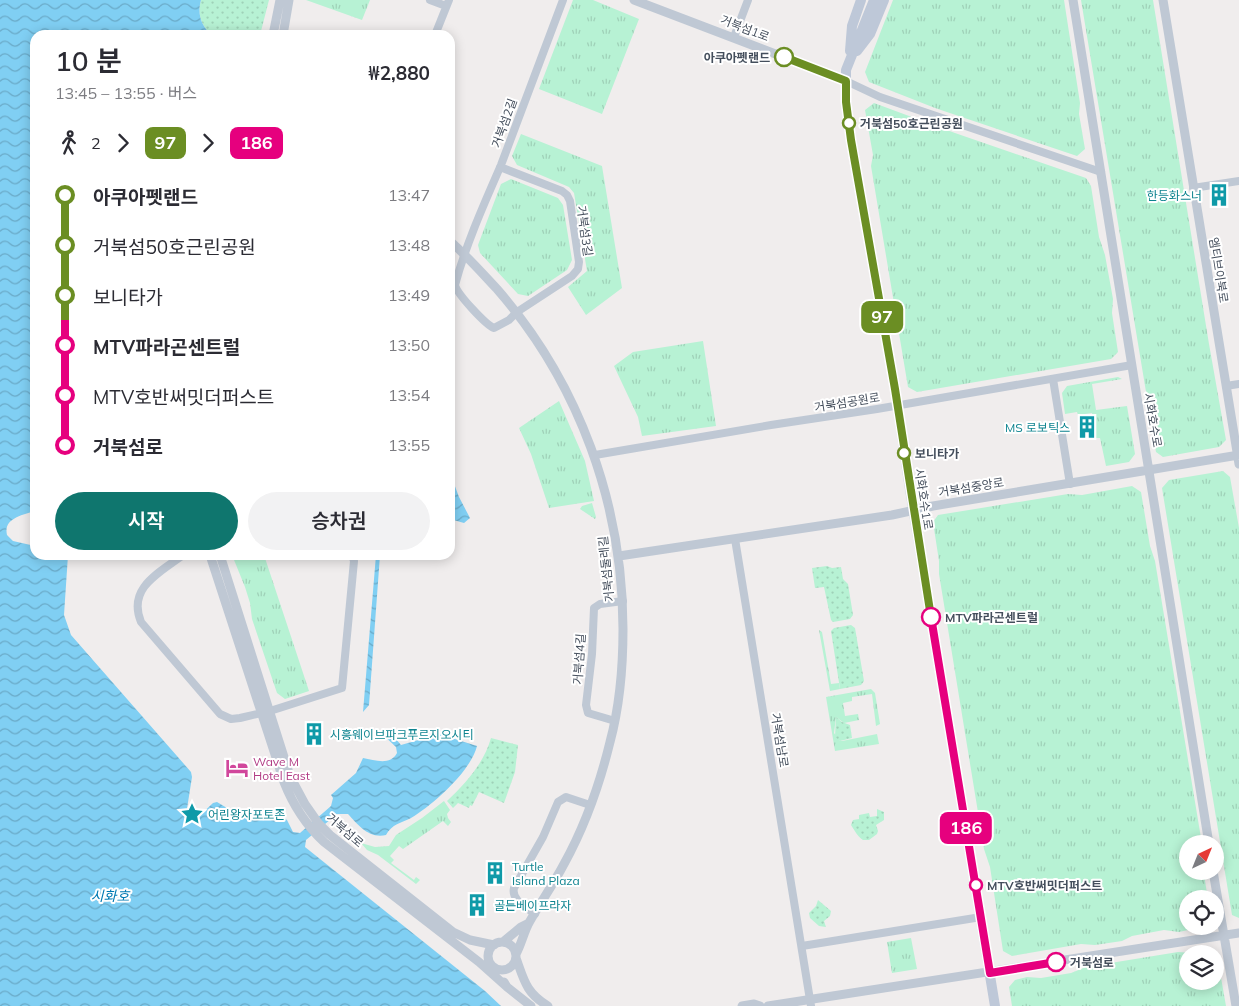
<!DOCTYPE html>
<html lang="ko">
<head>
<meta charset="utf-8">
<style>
  :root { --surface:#fff; --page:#f2f2f3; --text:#2b2b33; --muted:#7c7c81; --accent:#0f766e }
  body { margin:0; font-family:Mulish,"Noto Sans KR",sans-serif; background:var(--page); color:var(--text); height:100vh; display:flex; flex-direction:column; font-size:19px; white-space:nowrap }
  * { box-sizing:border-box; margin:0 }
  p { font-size:16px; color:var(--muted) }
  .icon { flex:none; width:28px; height:28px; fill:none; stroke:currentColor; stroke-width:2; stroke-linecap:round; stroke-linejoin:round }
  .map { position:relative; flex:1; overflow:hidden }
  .panel { position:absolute; left:30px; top:30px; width:425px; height:530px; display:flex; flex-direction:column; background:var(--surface); border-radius:15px; box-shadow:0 2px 12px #0003 }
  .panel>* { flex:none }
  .badge { padding:0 10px; border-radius:8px; font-size:18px; line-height:32px }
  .needle { width:32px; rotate:43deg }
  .tools { position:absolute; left:1179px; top:835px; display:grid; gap:10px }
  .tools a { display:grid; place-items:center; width:45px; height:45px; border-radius:50%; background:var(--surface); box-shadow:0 2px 12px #0003; font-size:25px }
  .map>.badge { position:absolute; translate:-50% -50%; box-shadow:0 0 0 2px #fff }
  .legs { display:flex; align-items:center; gap:8px; height:55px; padding:0 25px; font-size:16px }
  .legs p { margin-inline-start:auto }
  .summary { display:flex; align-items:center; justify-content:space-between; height:85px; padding:0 25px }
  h1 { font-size:28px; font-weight:600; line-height:38px }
  .action { display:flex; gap:10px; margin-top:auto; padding:10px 25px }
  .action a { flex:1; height:58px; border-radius:30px; background:var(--accent); color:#fff; font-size:20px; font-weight:600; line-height:58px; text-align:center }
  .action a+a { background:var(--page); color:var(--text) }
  ul { padding:0 25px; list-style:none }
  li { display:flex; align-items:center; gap:18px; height:50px; font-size:19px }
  li i { display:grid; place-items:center; width:8px; height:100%; margin:0 6px; background:currentColor }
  li i::after { content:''; width:12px; height:12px; margin:-6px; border:4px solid; border-radius:50%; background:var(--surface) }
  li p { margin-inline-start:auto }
  li:first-child i { background:linear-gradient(#0000 50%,currentColor 0) }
  li:last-child i { background:linear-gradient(currentColor 50%,#0000 0) }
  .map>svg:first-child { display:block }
  .grass { fill:url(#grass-tufts) }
  .park { fill:url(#park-dots) }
  .water { fill:url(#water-waves) }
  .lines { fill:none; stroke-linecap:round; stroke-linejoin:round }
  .minor { stroke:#bfc8d4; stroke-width:8 }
  .tertiary { stroke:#bfc8d4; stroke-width:9 }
  .secondary { stroke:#bec8d8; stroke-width:10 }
  .line-1-casing { stroke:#fff; stroke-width:11 }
  .line-2-casing { stroke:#fff; stroke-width:11 }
  .line-1 { stroke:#6b8e23; stroke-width:8 }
  .line-2 { stroke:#e6007e; stroke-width:8 }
  .stop-1-dot { fill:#fff; stroke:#6b8e23; stroke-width:2.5 }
  .stop-2-dot { fill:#fff; stroke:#e6007e; stroke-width:2.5 }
  .labels { text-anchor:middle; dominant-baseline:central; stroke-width:4; stroke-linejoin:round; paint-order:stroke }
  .street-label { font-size:12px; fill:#444e5c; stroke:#fff }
  .stop-label { font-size:12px; font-weight:bold; fill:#444e5c; stroke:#fff; text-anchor:start }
  .culture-label { font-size:12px; fill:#0d838f; stroke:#fff; text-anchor:start }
  .hotel-label { font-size:12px; fill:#b23c85; stroke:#fff; text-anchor:start }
  .water-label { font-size:14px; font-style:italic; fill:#007ab3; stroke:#fff }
</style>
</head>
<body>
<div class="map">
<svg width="1239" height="1006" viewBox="0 0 1239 1006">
  <defs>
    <pattern id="grass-tufts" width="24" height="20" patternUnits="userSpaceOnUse" patternTransform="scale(1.25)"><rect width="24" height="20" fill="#b7f2d4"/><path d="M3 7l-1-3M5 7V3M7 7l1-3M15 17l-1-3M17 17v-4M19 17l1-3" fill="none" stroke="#9fd1b8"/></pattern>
    <pattern id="park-dots" width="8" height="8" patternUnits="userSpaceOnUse" patternTransform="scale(1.25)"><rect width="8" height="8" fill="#b7f2d4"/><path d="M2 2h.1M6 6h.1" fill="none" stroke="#9fd1b8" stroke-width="1.8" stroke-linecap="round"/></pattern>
    <pattern id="water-waves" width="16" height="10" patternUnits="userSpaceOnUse" patternTransform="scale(1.25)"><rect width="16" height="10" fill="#80cff3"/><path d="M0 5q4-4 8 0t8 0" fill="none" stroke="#6aaac8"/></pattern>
  </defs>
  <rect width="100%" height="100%" fill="#f0eded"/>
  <path class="grass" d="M306,0h64l-8,20z
    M573,0h20l46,19 -37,95 -63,-25z
    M893,0h171l16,103 -1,11 6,35 -8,7 -142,-48 -66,-26 -4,-10z
    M1081,0h72l56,344 17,96 -7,7 -56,10 -7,-5z
    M874,103l81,30 131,45 5,8 8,51 6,18 8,44 -1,14 6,39 -7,7 -194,33 -9,-5 -37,-221 2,-11 -8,-45z
    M521,134l81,32 20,122 -36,27 -18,-28 19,-16 -13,-78 -5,-6 -52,-22 -5,-9z
    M511,179l47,19 5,7 9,55 -5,10 -39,26 -10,-2 -38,-41 -2,-8 23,-61z
    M703,341l13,85 -74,10 -4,-19 -24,-51 19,-14z
    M1118,377l4,2 -30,5 4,26 31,-4 8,48 -6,8 -23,4 -6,-28h-4l-4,-25 -14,2 -1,-3 -12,2 -3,-21 5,-7z
    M559,401l26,60 9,40 -45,7 -18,-54 -12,-26z
    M1223,471l7,6 9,51v390l-7,-3 -70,-427 7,-8z
    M1132,486l9,6 9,54 5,15 47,283h-14v27h18l-1,10 3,18h-20v27h18l-27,6 -15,-2 -32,6 -10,5 -27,4 -14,-1 -69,12 -9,-5 -13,-84 -6,-18 -45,-275v-13l-6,-39 5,-7 130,-21 14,1z
    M592,503l4,14 -1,2 -15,-10 2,-3z
    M232,555h32l45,136 -24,8 -8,-6 -25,-74 -2,-16 -5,-16z
    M819,630l3,2 9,52 8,-1 1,6 -10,2z
    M871,689l4,4 5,31 -4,2 -4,-32 -20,3v4l-9,2 2,13 13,-2 1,6 -15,3 -8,-6 -2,16 6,8h2l35,-7 2,10 -44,7 -9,-54z
    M444,801l6,9 -3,4 1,4 3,4 -3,4 -5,-5 -40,28 -4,-3 -9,10 4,4 -3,3 23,17 2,-3 4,3 -4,4 -38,-29 -11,-5 -6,-7 14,4 14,-1 7,-11 26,-17z
    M911,938l6,31 -25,4 -5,-31z
    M1209,950l6,4h-27v27h27v-27l2,1 9,51h-214l-3,-19 6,-7 12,-3 14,1 30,-5 15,-6 92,-15 14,1z"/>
  <path class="park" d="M201,0h68l-9,35h-48c-11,-9 -15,-21 -11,-35z
    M827,566l5,2 9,-1 2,12 5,5 5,31 -3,4 -17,3 -2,-2 -7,-33 -9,1 -3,-20z
    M851,625l4,3 9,53 -3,4 -21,4 -9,-58 3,-3z
    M836,717l6,5 8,3 2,13 -12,3 -5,-4z
    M491,738l27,7 -3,27 -11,31 -25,-11 -7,14 -2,-1 -1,3 -11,-5 -5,5 -6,-7c19,-18 37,-38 44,-63z
    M877,809l7,3v8l-8,5 2,6 -1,3 -8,6h-6c-6,-4 -8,-9 -12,-15l2,-5 6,-1v-4l10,-2 1,4 7,-1z
    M818,900l13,11 -1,5 -6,5 2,6 -7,-1 -9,-8 -1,-5 7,-7z"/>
  <path class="water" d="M0,0h201c-4,14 0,26 11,35h-177v476c-12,4 -32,7 -28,24l6,6 22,5v9h33l-4,60 7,20 120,137 1,5 -6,38 3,5 5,1 19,-18 4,-1 15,9 48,4 7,5 6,12 7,1 31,-27 2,-8 -2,-3 25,-22 7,-15c12,2 27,8 34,-5l-1,-6 -16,-15 9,-1 12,14 38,-11 38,12c-6,25 -44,59 -66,72 -10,5 -19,6 -25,17 -17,4 -28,-10 -38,-21h-11l-31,26 -1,7 180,144 16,15h-501z
    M453,481l6,16 11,21 -6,5 -14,-4v-37z
    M376,555h4l-11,150 -6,7z"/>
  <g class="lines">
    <path class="minor" d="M430,0l16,6
      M435,35l14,-35
      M734,37l14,-37
      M846,81l34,16 221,75
      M500,167l62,24 5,4 3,6 9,61 -1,7 -6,7 -55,36 -8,8 -15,8c-8,-3 -37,-34 -39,-43 11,-41 29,-81 46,-120l62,-165
      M1193,188l46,-7
      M1053,379l17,105
      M1226,386l13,-2
      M595,455l176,-30 106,-16 255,-44
      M735,539l76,467
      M183,555c-24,18 -56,33 -42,67l79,92 11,5 9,-1 30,-7 72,-23 12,-127 -2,-6
      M615,721l-27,-8 -2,-8 6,-51 2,-46 6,-4 23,-3
      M535,914c-9,-7 -24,-14 -21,-26l29,-51 15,-35 8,-5 24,8
      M802,946l179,-29"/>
    <path class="tertiary" d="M634,0l212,81
      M1073,0l136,844
      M1163,0l76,464
      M273,35l7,-35
      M283,35l6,-35
      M450,241c17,15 32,32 47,48 82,94 126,215 126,340 0,38 -3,76 -13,113 -10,41 -25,84 -46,122 -10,19 -23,38 -34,57 -6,10 -8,22 -14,33
      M210,555l74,227c9,23 22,43 40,60l155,120 28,25
      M220,555l70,221 15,28 14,20 11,11 123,97 17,8 24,5
      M619,556l273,-41 41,-9 306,-51
      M1213,871l23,135
      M503,942l18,-15 8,-4
      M488 956a14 14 0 1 1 28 0a14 14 0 1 1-28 0Z
      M516,958c8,22 10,35 32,48
      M504,982l3,5 24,19
      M742,1006l12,-2 6,2
      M768,1006l471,-73"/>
    <path class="secondary" d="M874,0l-28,70v32l5,38 44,249 15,100 85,517
      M850,51l2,-25 9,-26
      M857,51l13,-17 14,-34"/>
  </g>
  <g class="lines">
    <defs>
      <path id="line-1" d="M784,57l62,24v21l5,38 44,249 36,228"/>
      <path id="line-2" d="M931,617l59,356 66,-11"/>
    </defs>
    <use href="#line-1" class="line-1-casing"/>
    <use href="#line-2" class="line-2-casing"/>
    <use href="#line-1" class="line-1"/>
    <use href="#line-2" class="line-2"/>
  </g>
  <defs>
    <symbol id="building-bare" viewBox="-9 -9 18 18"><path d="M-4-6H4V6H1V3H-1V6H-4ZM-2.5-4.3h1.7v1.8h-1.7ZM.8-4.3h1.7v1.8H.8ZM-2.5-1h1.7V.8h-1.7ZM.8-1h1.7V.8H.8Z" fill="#0f9aa8" stroke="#fff" stroke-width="2.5" paint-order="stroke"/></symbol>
    <symbol id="hotel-bare" viewBox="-9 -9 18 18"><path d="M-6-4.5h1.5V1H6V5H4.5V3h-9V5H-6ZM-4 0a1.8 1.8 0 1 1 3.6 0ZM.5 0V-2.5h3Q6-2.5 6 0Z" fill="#d1479c" stroke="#fff" stroke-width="2.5" paint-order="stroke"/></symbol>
    <symbol id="sight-bare" viewBox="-9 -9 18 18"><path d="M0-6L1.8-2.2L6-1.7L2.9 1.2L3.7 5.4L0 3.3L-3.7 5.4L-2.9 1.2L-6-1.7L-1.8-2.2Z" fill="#0f9aa8" stroke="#fff" stroke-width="2.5" paint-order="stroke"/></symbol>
  </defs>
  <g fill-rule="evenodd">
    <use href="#building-bare" x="1203" y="179" width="32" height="32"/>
    <use href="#building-bare" x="1071" y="411" width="32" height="32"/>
    <use href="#building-bare" x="298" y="718" width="32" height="32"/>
    <use href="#hotel-bare" x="221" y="752" width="32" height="32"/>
    <use href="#sight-bare" x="176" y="798" width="32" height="32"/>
    <use href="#building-bare" x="479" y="857" width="32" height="32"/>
    <use href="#building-bare" x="461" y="889" width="32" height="32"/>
  </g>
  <g class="stop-1-dot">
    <circle cx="784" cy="57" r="9"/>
    <circle cx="849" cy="123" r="6"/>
    <circle cx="904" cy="453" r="6"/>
  </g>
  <g class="stop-2-dot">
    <circle cx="931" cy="617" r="9"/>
    <circle cx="976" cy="885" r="6"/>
    <circle cx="1056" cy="962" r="9"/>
  </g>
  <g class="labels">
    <g class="street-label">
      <text transform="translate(745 28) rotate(21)">거북섬1로</text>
      <text transform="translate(504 123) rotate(-70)">거북섬2길</text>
      <text transform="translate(585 231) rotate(82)">거북섬3길</text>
      <text transform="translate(1219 270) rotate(81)">엠티브이북로</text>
      <text transform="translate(847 402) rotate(-9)">거북섬공원로</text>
      <text transform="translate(1153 420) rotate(80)">시화호수로</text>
      <text transform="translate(971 487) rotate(-9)">거북섬중앙로</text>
      <text transform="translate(924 499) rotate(81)">시화호수1로</text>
      <text transform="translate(606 569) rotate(-96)">거북섬둘레길</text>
      <text transform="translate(579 659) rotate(-86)">거북섬4길</text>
      <text transform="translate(780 740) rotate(81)">거북섬남로</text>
      <text transform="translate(345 830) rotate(41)">거북섬로</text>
    </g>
    <g class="stop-label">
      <text x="770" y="57" text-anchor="end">아쿠아펫랜드</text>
      <text x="860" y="123">거북섬50호근린공원</text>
      <text x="915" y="453">보니타가</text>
      <text x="945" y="617">MTV파라곤센트럴</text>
      <text x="987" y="885">MTV호반써밋더퍼스트</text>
      <text x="1070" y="962">거북섬로</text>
    </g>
    <g class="culture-label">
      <text x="1202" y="195" text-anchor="end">한등화스너</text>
      <text x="1070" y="427" text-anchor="end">MS 로보틱스</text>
      <text x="330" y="734">시흥웨이브파크푸르지오시티</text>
      <text x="208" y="814">어린왕자포토존</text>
      <text x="512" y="866">Turtle<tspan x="512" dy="14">Island Plaza</tspan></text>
      <text x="494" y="905">골든베이프라자</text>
    </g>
    <g class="hotel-label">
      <text x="253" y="761">Wave M<tspan x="253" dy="14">Hotel East</tspan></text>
    </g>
    <g class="water-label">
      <text x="110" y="896">시화호</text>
    </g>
  </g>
</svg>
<div class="tools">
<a><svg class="needle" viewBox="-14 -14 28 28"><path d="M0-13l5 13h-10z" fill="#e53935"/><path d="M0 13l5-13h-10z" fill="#7c7c81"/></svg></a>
<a><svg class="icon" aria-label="locate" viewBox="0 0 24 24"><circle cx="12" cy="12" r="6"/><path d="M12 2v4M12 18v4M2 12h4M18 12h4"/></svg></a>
<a><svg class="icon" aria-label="layers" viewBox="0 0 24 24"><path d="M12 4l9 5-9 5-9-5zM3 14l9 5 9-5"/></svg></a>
</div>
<b class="badge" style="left:882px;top:317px;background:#6b8e23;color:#fff">97</b>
<b class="badge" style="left:966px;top:828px;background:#e6007e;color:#fff">186</b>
<section class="panel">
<div class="summary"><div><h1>10 분</h1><p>13:45 – 13:55 · 버스</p></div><b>₩2,880</b></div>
<div class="legs"><svg class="icon" aria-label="walk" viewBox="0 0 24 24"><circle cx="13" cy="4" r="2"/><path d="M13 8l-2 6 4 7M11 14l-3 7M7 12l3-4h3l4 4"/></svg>2<svg class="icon" aria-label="forward" viewBox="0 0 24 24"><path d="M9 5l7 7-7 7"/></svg><b class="badge" style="background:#6b8e23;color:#fff">97</b><svg class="icon" aria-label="forward" viewBox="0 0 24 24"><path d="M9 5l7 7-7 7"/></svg><b class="badge" style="background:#e6007e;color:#fff">186</b></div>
<ul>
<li><i style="color:#6b8e23"></i><b>아쿠아펫랜드</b><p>13:47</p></li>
<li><i style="color:#6b8e23"></i><span>거북섬50호근린공원</span><p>13:48</p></li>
<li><i style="color:#6b8e23"></i><span>보니타가</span><p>13:49</p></li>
<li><i style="color:#e6007e"></i><b>MTV파라곤센트럴</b><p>13:50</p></li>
<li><i style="color:#e6007e"></i><span>MTV호반써밋더퍼스트</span><p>13:54</p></li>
<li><i style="color:#e6007e"></i><b>거북섬로</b><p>13:55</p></li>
</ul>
<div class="action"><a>시작</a><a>승차권</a></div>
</section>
</div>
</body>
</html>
